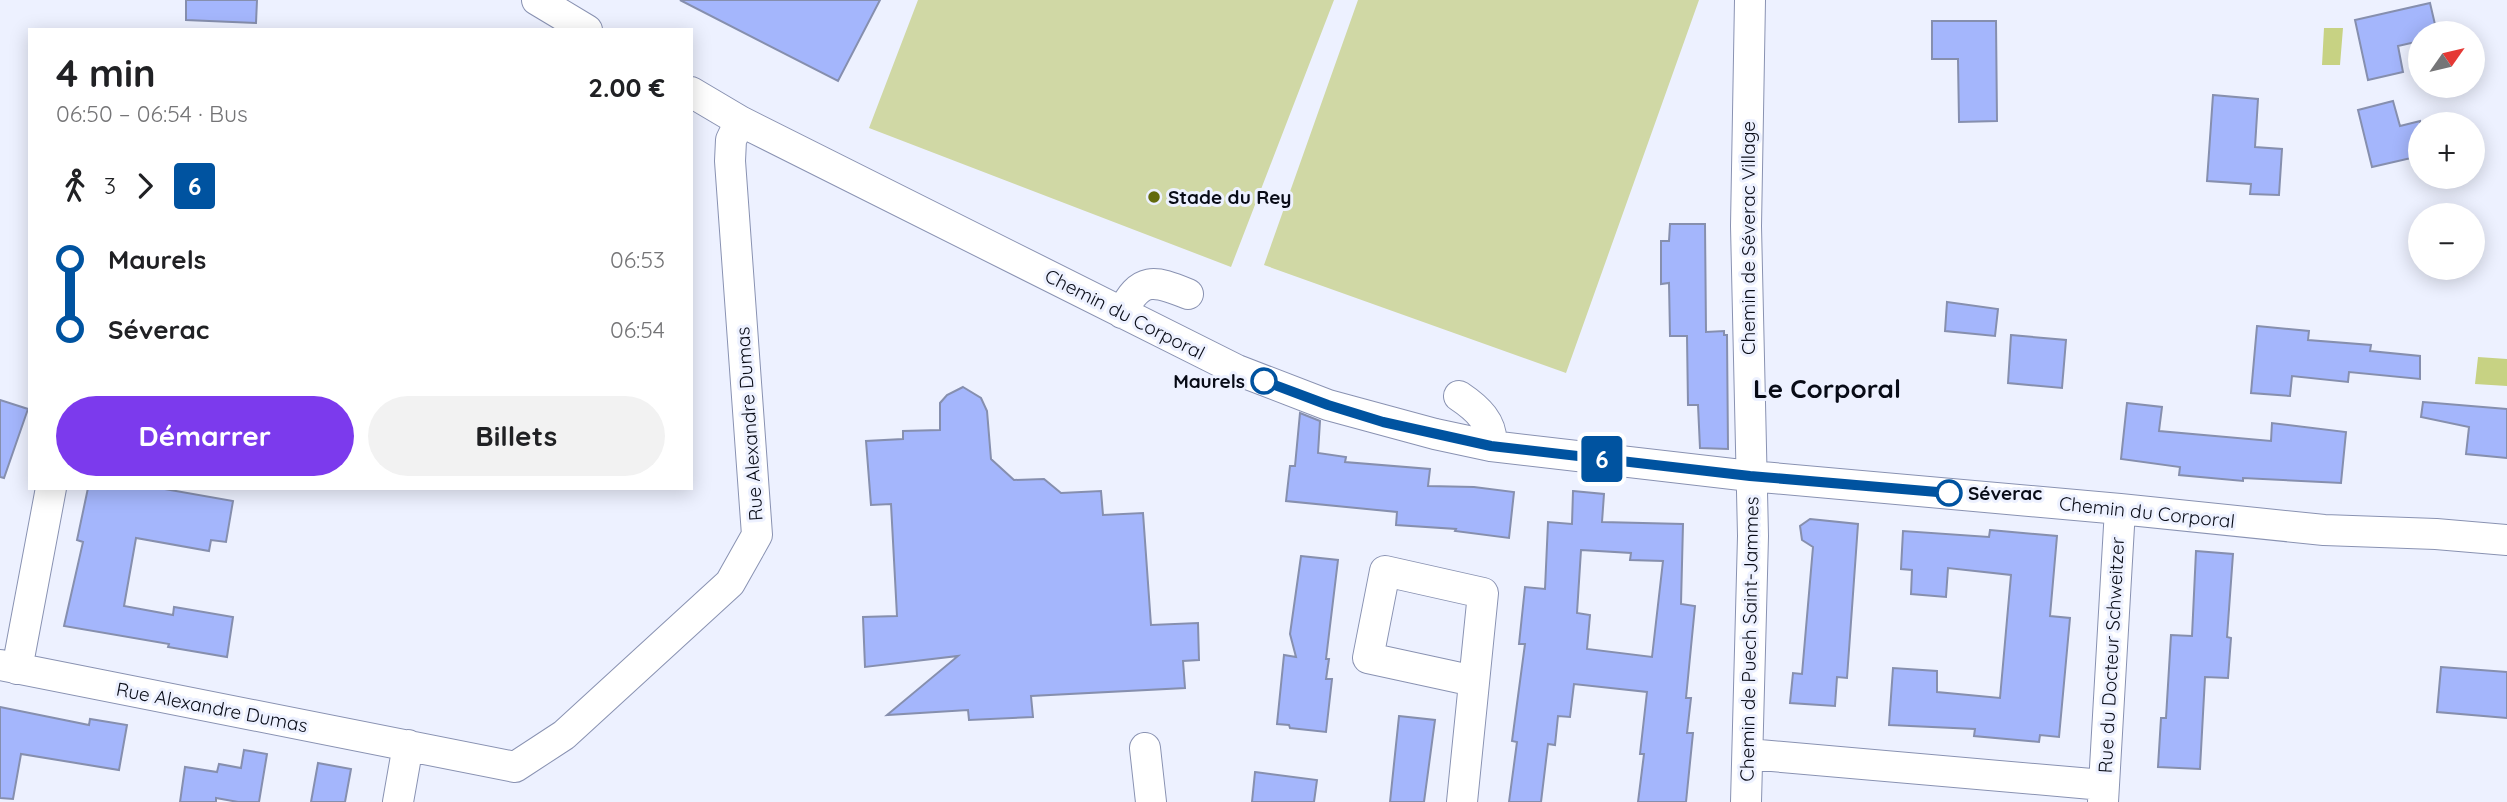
<!DOCTYPE html>
<html lang="fr">
<head>
<meta charset="utf-8">
<style>
  :root { --surface:#fff; --page:#f2f2f2; --text:#202124; --muted:#757577; --accent:#7c3aed }
  body { margin:0; font-family:Quicksand,sans-serif; background:var(--page); color:var(--text); height:100vh; display:flex; flex-direction:column; font-size:26px; white-space:nowrap }
  * { box-sizing:border-box; margin:0 }
  p { font-size:23px; color:var(--muted) }
  .icon { flex:none; width:38px; height:38px; fill:none; stroke:currentColor; stroke-width:2; stroke-linecap:round; stroke-linejoin:round }
  .map { position:relative; flex:1; overflow:hidden }
  .panel { position:absolute; left:28px; top:28px; width:665px; height:462px; display:flex; flex-direction:column; background:var(--surface); border-radius:0px; box-shadow:0 4px 18px #0003 }
  .panel>* { flex:none }
  .badge { padding:0 14px; border-radius:5px; font-size:24px; line-height:46px }
  .needle { width:46px; rotate:56deg }
  .controls { position:absolute; left:2408px; top:21px; display:grid; gap:14px }
  .controls a { display:grid; place-items:center; width:77px; height:77px; border-radius:50%; background:var(--surface); box-shadow:0 4px 18px #0003; font-size:35px }
  .map>.badge { position:absolute; translate:-50% -50%; box-shadow:0 0 0 4px #fff }
  .legs { display:flex; align-items:center; gap:10px; height:77px; padding:0 28px; font-size:23px }
  .legs p { margin-inline-start:auto }
  .head { display:flex; align-items:center; justify-content:space-between; height:119px; padding:0 28px }
  h1 { font-size:38px; font-weight:700; line-height:52px }
  .cta { display:flex; gap:14px; margin-top:auto; padding:14px 28px }
  .cta a { flex:1; height:80px; border-radius:42px; background:var(--accent); color:#fff; font-size:28px; font-weight:700; line-height:80px; text-align:center }
  .cta a+a { background:var(--page); color:var(--text) }
  ul { padding:0 28px; list-style:none }
  li { display:flex; align-items:center; gap:24px; height:70px; font-size:26px }
  li i { display:grid; place-items:center; width:10px; height:100%; margin:0 9px; background:currentColor }
  li i::after { content:''; width:18px; height:18px; margin:-9px; border:5px solid; border-radius:50%; background:var(--surface) }
  li p { margin-inline-start:auto }
  li:first-child i { background:linear-gradient(#0000 50%,currentColor 0) }
  li:last-child i { background:linear-gradient(currentColor 50%,#0000 0) }
  .map>svg:first-child { display:block }
  .green { fill:#d0d8a5 }
  .water { fill:#c7d283 }
  .building { fill:#a4b6fc; stroke:#868fae; stroke-width:2; fill-rule:evenodd }
  .lines { fill:none; stroke-linecap:round; stroke-linejoin:round }
  .minor-casing { stroke:#8992b2; stroke-width:32 }
  .minor { stroke:#fff; stroke-width:30 }
  .line-1-casing { stroke:#fff; stroke-width:16 }
  .line-1 { stroke:#0053a0; stroke-width:10 }
  .poi-dot { fill:#626a0d; stroke:#edf1ff; stroke-width:2.5 }
  .stop-1-dot { fill:#fff; stroke:#0053a0; stroke-width:3.5 }
  .labels { text-anchor:middle; dominant-baseline:central; stroke-width:6; stroke-linejoin:round; paint-order:stroke }
  .poi-label { font-size:19px; font-weight:bold; fill:#080b16; stroke:#edf1ff; text-anchor:start }
  .street-label { font-size:19px; fill:#080b16; stroke:#edf1ff }
  .stop-label { font-size:19px; font-weight:bold; fill:#080b16; stroke:#edf1ff; text-anchor:end }
  .district-label { font-size:26px; font-weight:bold; fill:#080b16; stroke:#edf1ff }
</style>
</head>
<body>
<div class="map">
<svg width="2507" height="802" viewBox="0 0 2507 802">
  <rect width="100%" height="100%" fill="#edf1ff"/>
  <path class="green" d="M918,0h416l-103,267 -362,-139z
    M1358,0h341l-133,373 -302,-108z"/>
  <path class="water" d="M2324,28h19l-3,37h-18z
    M2478,357l29,2v27l-32,-2z"/>
  <path class="building" d="M186,0h71l-1,23 -70,-3z
    M680,0h200l-42,81z
    M2430,3l7,30h-17v8l-22,5 5,26 -35,8 -13,-60z
    M1932,21h64l1,100 -38,1 -1,-63h-26z
    M2213,95l45,4 -3,48 27,2 -3,46 -29,-1 1,-10 -44,-3z
    M2393,101l7,25 20,-5v35l-48,11 -14,-57z
    M1670,224h35l1,108 18,-1v4h3l1,114 -28,-1 -2,-43h-10l-1,-69h-17l-1,-53 -8,1v-43h8z
    M1947,302l51,7 -3,27 -50,-5z
    M2257,326l52,5 -1,9 63,5 -1,6 50,5v23l-71,-7 -1,10 -56,-6 -2,20 -39,-3z
    M2011,335l55,5 -4,48 -54,-5z
    M963,387l18,11 6,13 4,48 23,21 30,-1 17,14 40,-2 2,24 40,-2 8,112 47,-2 1,37 -16,1 2,27 -154,8 2,21 -64,3 -1,-10 -81,5 71,-59 -93,11 -2,-50 34,-1 -6,-112 -20,1 -5,-64 37,-2v-8l37,-1v-27l7,-8z
    M0,400l28,9 -24,69 -4,-1z
    M2423,402l84,7v49l-41,-4 3,-27 -48,-10z
    M2127,403l35,4 -3,24 112,10 1,-18 74,9 -5,51 -98,-5v3l-64,-6 1,-8 -59,-8z
    M1300,413l20,8 -2,32 28,4 -1,5 85,7 -2,17 46,1 40,5 -5,46 -54,-7 1,-2 -60,-4 1,-13 -111,-11 4,-35h5z
    M88,488h71l74,13 -7,41 -15,-2 -2,11 -73,-13 -12,68 49,9 1,-8 59,10 -6,40 -59,-10 1,-3 -105,-18 19,-84 -6,-2z
    M1573,491l31,3 -2,28 81,2 -2,80 14,2 -9,92h5l-4,35h6l-7,69h-48l6,-48h-4l7,-62 -73,-8 -4,33 -12,-1 -3,29 -7,-1 -7,58h-32l8,-60 -5,-1 13,-97h-6l6,-57 20,2 3,-67 24,2zM1581,550l50,3 -1,7 33,1 -11,96 -65,-8 3,-34 -13,-2z
    M1810,519l48,5 -11,154 -10,-1 -2,29 -45,-3 3,-30 9,1 11,-127 -11,-7 -2,-14z
    M1990,530l67,6 -7,80 20,2 -11,119 -19,-2 -1,7 -65,-6 1,-7 -86,-4 4,-57 44,3v21l63,6 11,-123 -63,-7 -2,29 -35,-3 1,-24 -11,-1 2,-38 86,6z
    M2196,551l37,3 -6,83 4,1 -3,40 -23,-1 -5,92 -42,-2 3,-49h5l5,-83 21,1z
    M1301,556l37,4 -12,99h3l-3,20h6l-6,53 -36,-4 -1,-3 -12,-1 7,-69 12,2 -6,-23z
    M2441,667l66,5v46l-70,-6z
    M0,707l89,18 1,-6 37,6 -8,45 -98,-16 -8,45 -13,-1z
    M1399,716l36,4 -11,82h-34z
    M244,750l23,4 -8,48h-21l-22,-4v4h-36l5,-35 32,5 2,-8 22,4z
    M318,763l33,6 -6,33h-34z
    M1255,772l62,8 -3,22h-62z"/>
  <g class="lines">
    <defs>
      <path id="minor" d="M537,0l50,30
        M691,92l49,29 497,249 91,35 107,29 56,12 259,30 370,33 204,21 112,4 71,6
        M1122,313c18,-37 32,-33 66,-19
        M1459,396c18,12 35,27 32,50
        M0,665l515,102 49,-32 166,-152 27,-48 -27,-374 1,-21 9,-19
        M17,669l34,-181
        M1145,748l6,54
        M1748,754l355,31
        M398,802l10,-57
        M1462,802l21,-209 -98,-22 -17,87 106,23
        M1746,802l7,-266 -7,-310 4,-226
        M2103,802l17,-293"/>
    </defs>
    <use href="#minor" class="minor-casing"/>
    <use href="#minor" class="minor"/>
  </g>
  <g class="lines">
    <defs>
      <path id="line-1" d="M1264,381l64,24 55,17 108,24 259,30 199,17"/>
    </defs>
    <use href="#line-1" class="line-1-casing"/>
    <use href="#line-1" class="line-1"/>
  </g>
  <circle class="poi-dot" cx="1154" cy="197" r="7"/>
  <g class="stop-1-dot">
    <circle cx="1264" cy="381" r="12"/>
    <circle cx="1949" cy="493" r="12"/>
  </g>
  <g class="labels">
    <g class="poi-label">
      <text x="1168" y="197">Stade du Rey</text>
    </g>
    <g class="street-label">
      <text transform="translate(1748 238) rotate(-90)">Chemin de Séverac Village</text>
      <text transform="translate(1125 314) rotate(27)">Chemin du Corporal</text>
      <text transform="translate(749 424) rotate(-94)">Rue Alexandre Dumas</text>
      <text transform="translate(2147 512) rotate(6)">Chemin du Corporal</text>
      <text transform="translate(1749 639) rotate(-89)">Chemin de Puech Saint-Jammes</text>
      <text transform="translate(2111 655) rotate(-87)">Rue du Docteur Schweitzer</text>
      <text transform="translate(212 707) rotate(11)">Rue Alexandre Dumas</text>
    </g>
    <g class="stop-label">
      <text x="1245" y="381">Maurels</text>
      <text x="1968" y="493" text-anchor="start">Séverac</text>
    </g>
    <g class="district-label">
      <text x="1827" y="388">Le Corporal</text>
    </g>
  </g>
</svg>
<div class="controls">
<a><svg class="needle" viewBox="-14 -14 28 28"><path d="M0-13l5 13h-10z" fill="#e53935"/><path d="M0 13l5-13h-10z" fill="#757577"/></svg></a>
<a>+</a>
<a>−</a>
</div>
<b class="badge" style="left:1602px;top:459px;background:#0053a0;color:#fff">6</b>
<section class="panel">
<div class="head"><div><h1>4 min</h1><p>06:50 – 06:54 · Bus</p></div><b>2.00 €</b></div>
<div class="legs"><svg class="icon" aria-label="walk" viewBox="0 0 24 24"><circle cx="13" cy="4" r="2"/><path d="M13 8l-2 6 4 7M11 14l-3 7M7 12l3-4h3l4 4"/></svg>3<svg class="icon" aria-label="forward" viewBox="0 0 24 24"><path d="M9 5l7 7-7 7"/></svg><b class="badge" style="background:#0053a0;color:#fff">6</b></div>
<ul>
<li><i style="color:#0053a0"></i><b>Maurels</b><p>06:53</p></li>
<li><i style="color:#0053a0"></i><b>Séverac</b><p>06:54</p></li>
</ul>
<div class="cta"><a>Démarrer</a><a>Billets</a></div>
</section>
</div>
</body>
</html>
